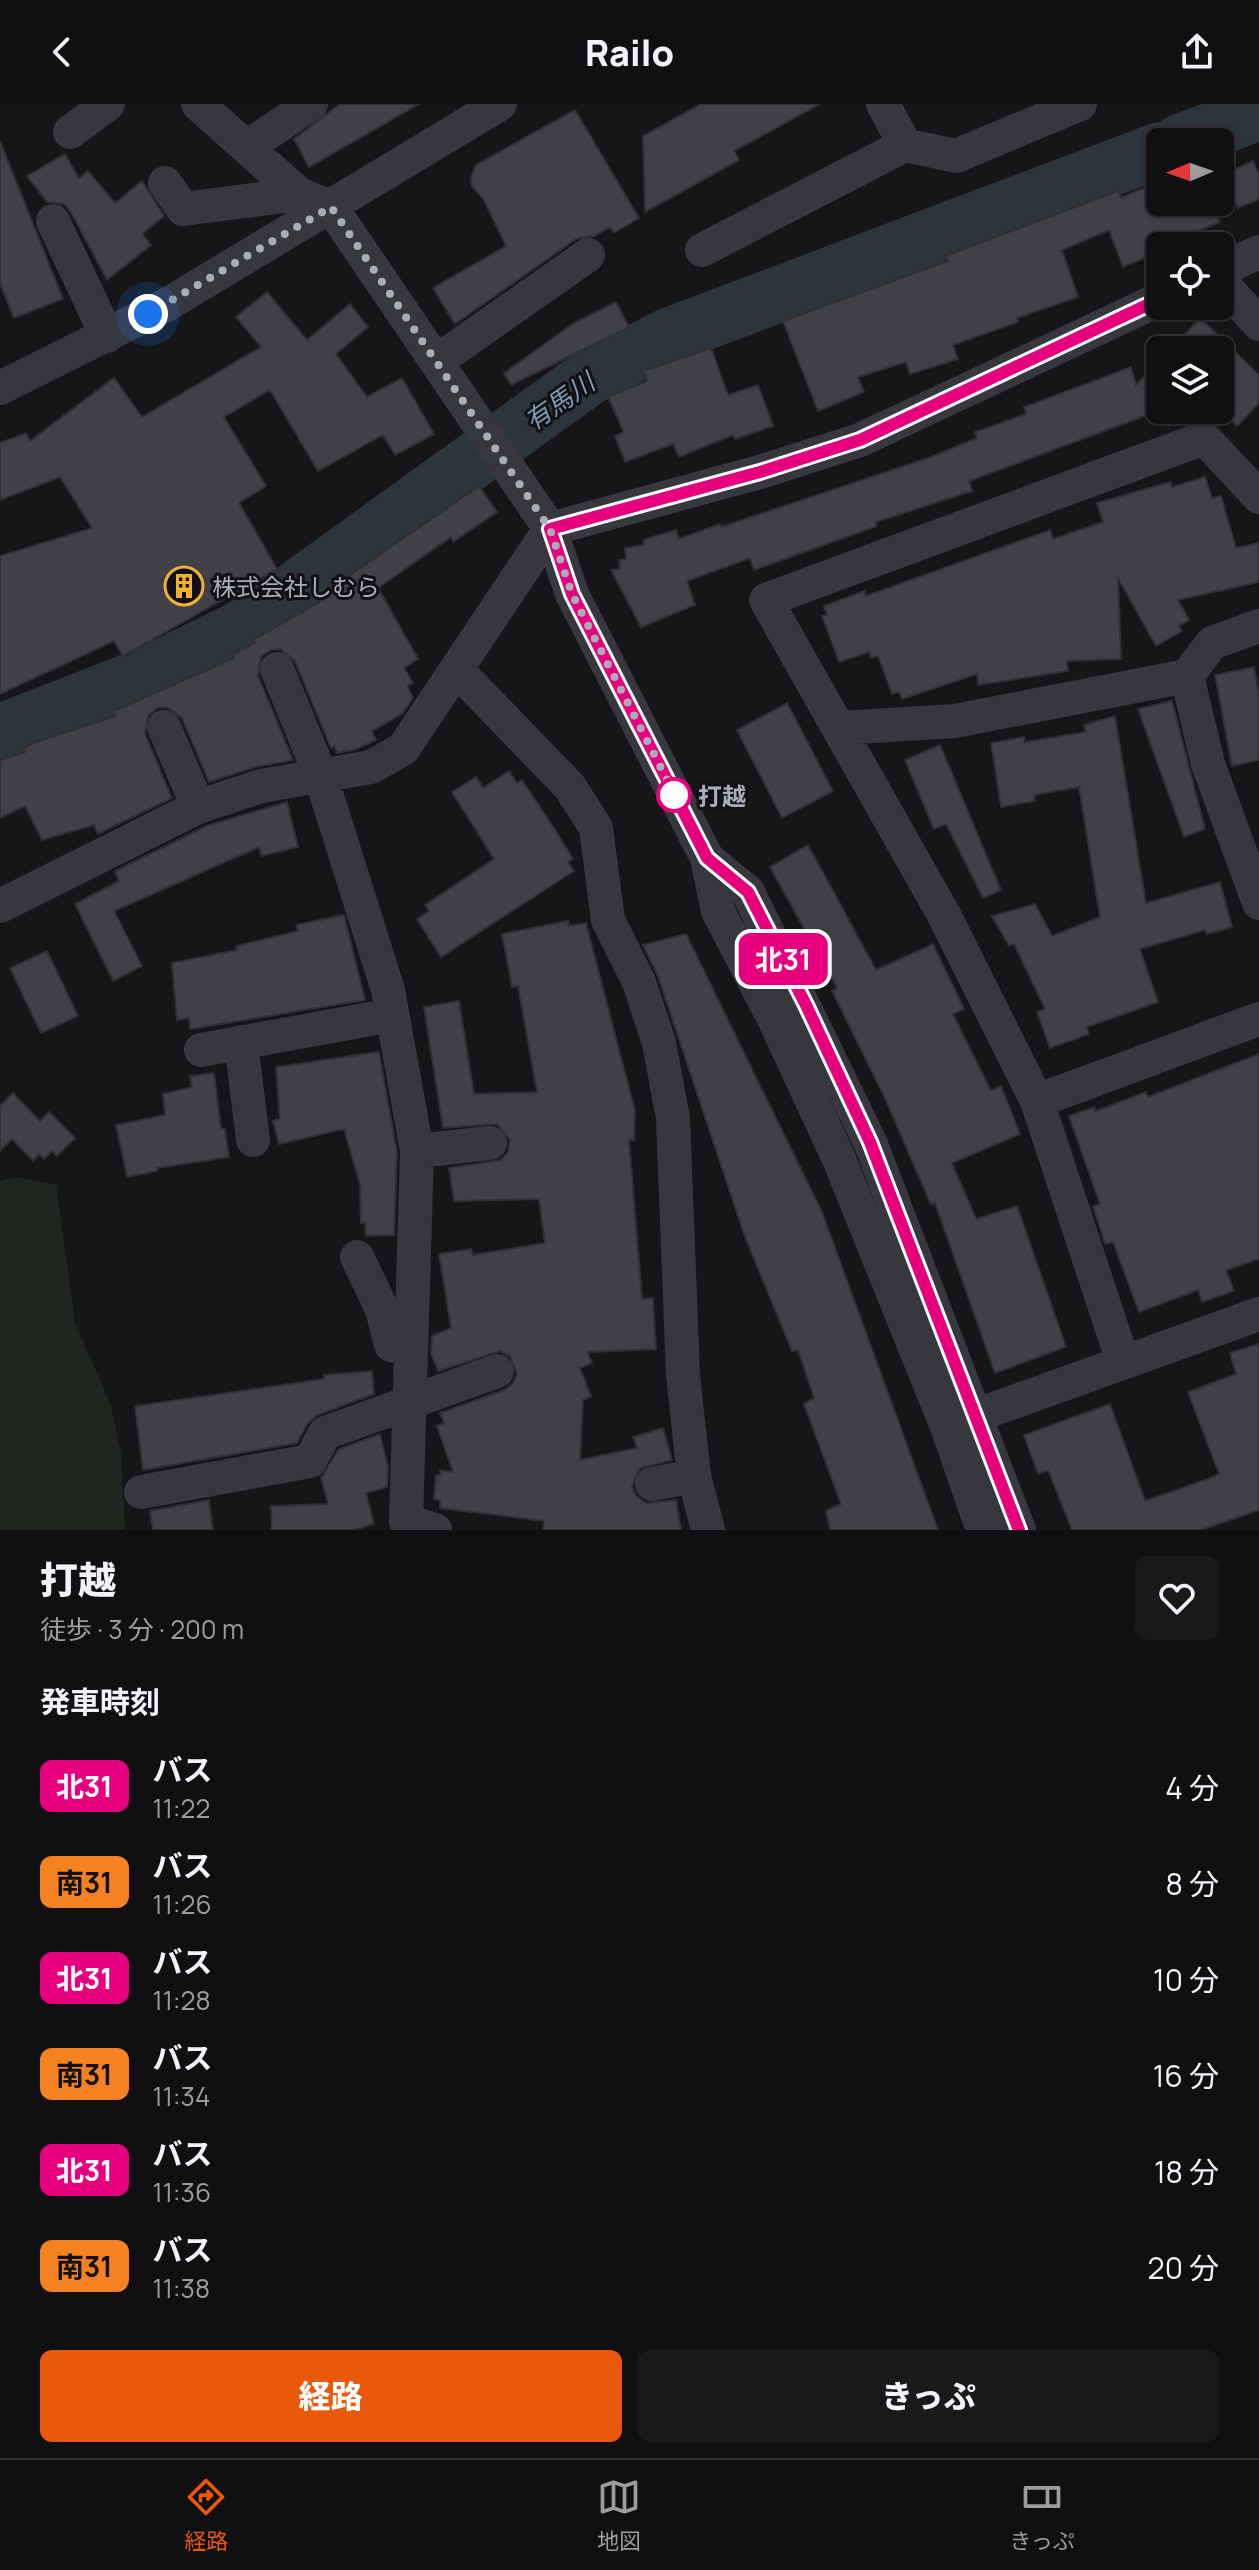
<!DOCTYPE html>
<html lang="ja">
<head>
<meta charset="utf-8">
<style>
  :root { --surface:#101012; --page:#19191b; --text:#f1f3f6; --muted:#9c9d9f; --line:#303032; --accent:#ea580c }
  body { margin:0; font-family:Manrope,"Noto Sans JP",sans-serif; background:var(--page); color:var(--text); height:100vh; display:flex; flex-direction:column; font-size:30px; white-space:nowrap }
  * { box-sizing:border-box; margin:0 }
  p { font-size:26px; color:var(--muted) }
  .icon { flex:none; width:44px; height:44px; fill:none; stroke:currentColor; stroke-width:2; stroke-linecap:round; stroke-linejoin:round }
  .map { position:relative; height:1426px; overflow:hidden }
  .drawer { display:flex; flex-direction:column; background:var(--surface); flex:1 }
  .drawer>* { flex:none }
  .badge { padding:0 16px; border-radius:12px; font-size:28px; line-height:52px }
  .needle { width:52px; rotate:268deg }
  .tools { position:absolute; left:1146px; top:24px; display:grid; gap:16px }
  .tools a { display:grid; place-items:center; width:88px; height:88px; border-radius:12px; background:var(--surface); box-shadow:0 2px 6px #0004,0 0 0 2px var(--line); font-size:40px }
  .you { position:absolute; width:40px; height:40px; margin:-20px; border:6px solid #fff; border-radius:50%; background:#1a73e8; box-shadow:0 0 0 12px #1a73e833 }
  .map>.badge { position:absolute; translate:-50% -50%; box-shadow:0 0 0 4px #fff }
  h2 { padding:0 40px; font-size:30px; line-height:72px }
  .round { display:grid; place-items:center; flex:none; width:84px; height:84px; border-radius:12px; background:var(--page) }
  .headline { display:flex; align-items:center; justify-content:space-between; height:136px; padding:0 40px }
  h1 { font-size:38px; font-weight:800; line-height:60px }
  .primary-button { display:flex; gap:16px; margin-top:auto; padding:16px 40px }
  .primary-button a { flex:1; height:92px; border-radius:12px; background:var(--accent); color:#fff; font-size:32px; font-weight:800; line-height:92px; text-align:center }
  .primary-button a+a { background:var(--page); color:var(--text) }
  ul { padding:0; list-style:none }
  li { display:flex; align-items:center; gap:24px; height:96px; padding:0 40px }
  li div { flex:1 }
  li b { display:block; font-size:30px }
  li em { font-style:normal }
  li .badge { min-width:88px; font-weight:700; text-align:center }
  header { display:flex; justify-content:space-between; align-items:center; height:104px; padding:0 40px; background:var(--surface); font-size:36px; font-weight:800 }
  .menu { display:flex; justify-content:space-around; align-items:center; height:112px; border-top:2px solid var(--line); background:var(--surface); font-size:22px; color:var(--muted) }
  .menu a { display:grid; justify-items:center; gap:4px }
  .menu .active { color:var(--accent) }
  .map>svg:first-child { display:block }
  .green { fill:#1e261f }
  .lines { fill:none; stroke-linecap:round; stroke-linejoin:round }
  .river { stroke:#2c353c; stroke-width:56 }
  .building { fill:#404145; stroke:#303034; stroke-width:2 }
  .minor { stroke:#37383d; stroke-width:34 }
  .line-casing { stroke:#fff; stroke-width:18 }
  .line { stroke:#e6007e; stroke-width:12 }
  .walk { stroke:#a8adb8; stroke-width:8; stroke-dasharray:0 14.4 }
  .stop-dot { fill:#fff; stroke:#e6007e; stroke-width:4 }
  .labels { text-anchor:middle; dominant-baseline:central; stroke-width:6; stroke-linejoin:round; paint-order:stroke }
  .poi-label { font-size:24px; fill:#a8adb8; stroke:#111113; text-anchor:start }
  .stop-label { font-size:24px; font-weight:bold; fill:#a8adb8; stroke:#111113; text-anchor:start }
  .water-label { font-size:26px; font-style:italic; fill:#7f9bb3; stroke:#111113 }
</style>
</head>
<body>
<header><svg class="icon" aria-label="back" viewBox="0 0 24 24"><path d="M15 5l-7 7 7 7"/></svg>Railo<svg class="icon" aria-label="share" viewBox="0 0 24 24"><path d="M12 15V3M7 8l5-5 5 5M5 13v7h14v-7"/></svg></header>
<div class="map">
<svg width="1259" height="1426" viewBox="0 0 1259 1426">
  <rect width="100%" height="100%" fill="#161618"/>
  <path class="green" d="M16,1073l40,8 19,138 36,83 10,49 4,75h-125v-349z"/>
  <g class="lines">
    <path class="river" d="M1180,38l79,-30
      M0,628l146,-57 94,-46 348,-251 80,-42 492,-186"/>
  </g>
  <path class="building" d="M340,0h79l-110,63 -15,-28z
    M701,0h119l-86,47 5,9 -94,52 -2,-76z
    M575,6l64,108 -25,15 -4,-6 -16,9 -18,3 -121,85 -22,-36 73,-42 -22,-46 -12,-14 -1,-9 5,-12z
    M0,37l63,158 -49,19 -14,-34z
    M65,50l14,25 9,-8 27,32 27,-22 22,35 -22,18 9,11 -44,35 -36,-68 -7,-8 -17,-2 -20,-26z
    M1253,57l6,14v24l-21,9 -14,-34z
    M1160,77v21h51l9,20 -60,24v6l-37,15 -14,-37 -47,20 16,47 -61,21 1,4 -65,23 5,14 -48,15 -4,-12 -48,15 6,15 -46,19 -35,-90 165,-60 -3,-5 173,-65 3,7z
    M267,188l40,48 43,-36 18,23 -32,27 31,43 35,-19 32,56 -39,21 -12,-20 -65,36 -48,-81 -46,27 42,69 -27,17 38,66 -154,87 -9,-15 -114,53v-138l92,-28 -32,-51 -60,23v-57l26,-10 4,8 84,-63 28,39 119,-70 -25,-30z
    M616,198l13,25 -118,58 -7,-12 70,-50z
    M1200,214l59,57v28l-22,23 -17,-16v-60h-50z
    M711,244l17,47 30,-10 15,41 -38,13 -2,-4 -54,22 -6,-13 -48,18 -10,-26 9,-4 -16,-35 39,-16 -4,-10z
    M1131,263l5,18 14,-14 8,40 -189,70 3,10 -96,31 1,4 -123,44 -4,-12 -63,23 8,24 -54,22 -30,-57 9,-1 -1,-9 7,-1 -1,-11 19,-3 -1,-5 33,-10 3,9 41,-15 1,3 210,-70 46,-19 -2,-6 51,-18 -2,-7z
    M1205,373l7,21 9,-2 15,52 23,-5v39l-81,18 11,20 -10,6 3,5 -26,15 -38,-68 3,81 -54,2 1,10 -90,14 -1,-11 -75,25 -3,-7 -7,2 -14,-38 -7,2 -2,-6 -30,10 -17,-46 5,-1 -3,-9 40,-15 2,5 184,-66 3,9 50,-17 -6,-19 73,-21 2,5z
    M479,382l18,26 -44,30 -2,-5 -73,51 40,71 -14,9 9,15 -6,3 6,12 -11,16 -30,17 4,9 -20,9 -19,4 -3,-7 -3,2 -36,-87 -15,-12 -10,1 -9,7 -3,19 35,84 -38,7 -46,15 -27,-64 -15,-11 -10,1 -9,8 -3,18 27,64 -74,36 -4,-9 -52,15 -17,-34 -25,12v-58l25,-8 -1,-5 21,-8 71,-23 -2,-5 120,-53 -2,-3 23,-12 -2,-3 70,-40 -2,-5z
    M1254,563l5,29v64l-27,6 -17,-91z
    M1172,597l33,128 -21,8 -46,-128z
    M787,599l46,88 -51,27 -45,-88z
    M1115,612l31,187 74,-21 12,45 -25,7 -2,-4 -65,19 18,53 -71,25 2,7 -39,14 -13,-36 8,-3 -31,-65 -5,2 -17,-30 43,-12 17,32 48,-19 -21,-130 -45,8 1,6 -34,6 -10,-64 33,-6 1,5 61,-10 -2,-7z
    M940,641l61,145 -18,8 -37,-74 -12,5 -29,-69z
    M509,667l8,12 5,-3 32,48 19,31 -5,3 6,9 -133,86 -24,-38 12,-8 -4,-6 69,-46 -42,-67 24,-15 7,11z
    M287,698l11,45 -37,9 -2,-9 -145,64 28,55 -29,15 -38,-77 44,-23 -4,-10 91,-45z
    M808,741l68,125 57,-26 31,65 -11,5 38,77 10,-5 19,48 -68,29 24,56 41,-13 49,141 -71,26 -60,-170 -4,2 -47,-109 -52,-105 5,-3 -67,-121z
    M344,811l21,85 -175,29 -1,-11 -12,2 -5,-57 65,-13 -1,-4 62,-15 -2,-6z
    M568,817l1,5 17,-3 49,188 -1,29h-5l13,159 11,-1 3,51 -68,3 4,11 -12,5 11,28 -8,4 -3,60 57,-12 -4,-11 30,-9 9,32 -32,8 -8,19 4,9 10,7 30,-3 5,30h-138l1,-9 -104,-13v-8l-6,-1 2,-24h5l-1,-5 13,2 -16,-46 7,-3 -4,-10 64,-23 9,-7 4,-9 -7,-18 -10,-5 -62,20 -7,-18 1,-17 19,-8 -12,-74 32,-5 2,6 72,-12 -6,-44 -85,2 -5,-33 52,-8 7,-8 2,-12 -13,-16 -54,4 -19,-121 35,-6 15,93 63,-2 -19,-106 -6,1 -10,-53z
    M686,830l136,278 116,318h-108l-4,-19 15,-7 -37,-100 10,-6 -16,-48 -6,1 -47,-114 -87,-261 -15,-31z
    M47,847l31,65 -37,17 -31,-65z
    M379,948l18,100 -3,83 -28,1 -1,-13h-4l-1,-39 -16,-55 -65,15 -6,-23 7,-2 -4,-52z
    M1259,950v205l-33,11 8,21 -32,11 -4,-12 -59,22 -26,-70 -8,2 -12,-38 7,-2 -31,-88 25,-9 2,4 50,-19 2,5z
    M214,969l7,56h4l4,28 -72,11v3l-30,6 -11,-52 49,-10 -2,-21 29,-7 -2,-11z
    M13,989l27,28 9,-9 26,26 -18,18 -5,-5 -8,8 -5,-5 -6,7 -21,-22 -12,12v-45z
    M1259,1240v166l-58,20h-129l-24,-60 -10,4 -14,-39 86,-31 35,97 63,-22 11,-5 -31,-82 48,-18 -6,-21z
    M372,1267l2,23 -57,21 -10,9 -10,19 -154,27 -8,-64 189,-27v-4z
    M380,1330l8,33 -1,20 -21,6 8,31 -21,6h-81l-1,-24 57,-2 -7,-26 18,-29z
    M209,1396l4,30h-60l-3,-19z"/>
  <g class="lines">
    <path class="minor" d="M198,0l101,90 32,13 219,322 22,65 135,264 11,53 57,110 64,138 108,268 36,103
      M883,0l22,41
      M70,28l38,-28
      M247,43l64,-43
      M165,79l18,26 116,-15
      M53,117l54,115
      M702,146l203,-105 51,11 124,-52
      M1220,166l39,-18
      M1220,177l39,43
      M437,257l151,-106
      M0,284l168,-84 332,-200
      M277,565l43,105 68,216 29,161 -11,370 29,9
      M458,567l112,116 26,41 12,92 31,62 20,61 14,75 10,257 11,101 14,54
      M1187,572l21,88 51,139
      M164,623l34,80
      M839,624l116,-7 232,-45 25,-33 47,-17
      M707,754l41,34 122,250 149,388
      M0,802l198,-99 63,-21 110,-19 32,-18 147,-220 210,-57 100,-32 300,-141
      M241,938l12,98
      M201,946l191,-35
      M1037,997l222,-82
      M417,1047l73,-8
      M357,1153l25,52 9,36 20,4
      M1123,1258l-86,-261 -93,-186 -178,-315 438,-162 55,59
      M955,1319l304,-109
      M652,1380l42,-8
      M141,1388l169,-31 15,-28 172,-62"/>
  </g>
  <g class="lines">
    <defs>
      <path id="line" d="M1019,1426l-149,-388 -64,-137 -58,-113 -41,-34 -135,-264 -22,-65 210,-57 100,-32 300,-141"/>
    </defs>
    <use href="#line" class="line-casing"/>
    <use href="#line" class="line"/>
    <path class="walk" d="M148,210l183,-107 219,322 22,65 109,213 -7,-12"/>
  </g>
  <defs>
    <symbol id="building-ring" viewBox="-11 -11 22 22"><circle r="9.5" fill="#111113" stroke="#f2b134" stroke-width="1.5"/><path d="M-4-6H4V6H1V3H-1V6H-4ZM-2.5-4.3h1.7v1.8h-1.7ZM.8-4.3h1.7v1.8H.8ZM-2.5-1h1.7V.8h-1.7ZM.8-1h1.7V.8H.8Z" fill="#f2b134"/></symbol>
  </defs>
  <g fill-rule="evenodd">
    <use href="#building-ring" x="162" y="460" width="44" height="44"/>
  </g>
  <circle class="stop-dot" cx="674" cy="691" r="16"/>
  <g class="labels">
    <g class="poi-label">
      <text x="212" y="482">株式会社しむら</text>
    </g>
    <g class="stop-label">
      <text x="698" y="691">打越</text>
    </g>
    <g class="water-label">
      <text transform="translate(559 297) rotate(-35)">有馬川</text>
    </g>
  </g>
</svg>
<div class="tools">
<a><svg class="needle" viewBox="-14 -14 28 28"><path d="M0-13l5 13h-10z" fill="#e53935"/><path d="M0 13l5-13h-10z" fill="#9c9d9f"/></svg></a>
<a><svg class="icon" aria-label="locate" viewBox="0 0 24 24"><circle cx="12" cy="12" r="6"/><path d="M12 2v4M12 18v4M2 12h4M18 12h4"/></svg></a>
<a><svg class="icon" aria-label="layers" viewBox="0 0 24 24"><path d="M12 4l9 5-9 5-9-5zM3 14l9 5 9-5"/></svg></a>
</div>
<div class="you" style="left:148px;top:210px"></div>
<b class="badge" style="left:783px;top:855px;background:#e6007e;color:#fff">北31</b>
</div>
<section class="drawer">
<div class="headline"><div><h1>打越</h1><p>徒歩 · 3 分 · 200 m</p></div><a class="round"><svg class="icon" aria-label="heart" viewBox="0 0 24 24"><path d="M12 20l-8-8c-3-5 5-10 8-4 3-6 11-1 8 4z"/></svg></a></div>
<h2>発車時刻</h2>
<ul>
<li><span class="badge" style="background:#e6007e;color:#fff">北31</span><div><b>バス</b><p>11:22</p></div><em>4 分</em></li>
<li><span class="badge" style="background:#f58220;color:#111">南31</span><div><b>バス</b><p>11:26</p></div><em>8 分</em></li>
<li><span class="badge" style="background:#e6007e;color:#fff">北31</span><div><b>バス</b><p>11:28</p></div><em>10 分</em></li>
<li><span class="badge" style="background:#f58220;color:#111">南31</span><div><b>バス</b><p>11:34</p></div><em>16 分</em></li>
<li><span class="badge" style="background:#e6007e;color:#fff">北31</span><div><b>バス</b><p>11:36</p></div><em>18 分</em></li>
<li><span class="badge" style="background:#f58220;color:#111">南31</span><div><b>バス</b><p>11:38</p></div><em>20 分</em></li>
</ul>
<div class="primary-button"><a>経路</a><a>きっぷ</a></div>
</section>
<nav class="menu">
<a class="active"><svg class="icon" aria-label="directions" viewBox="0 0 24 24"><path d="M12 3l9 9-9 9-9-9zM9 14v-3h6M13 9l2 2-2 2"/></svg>経路</a>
<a><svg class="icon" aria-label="map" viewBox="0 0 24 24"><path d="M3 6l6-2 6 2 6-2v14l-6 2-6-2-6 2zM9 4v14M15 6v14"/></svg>地図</a>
<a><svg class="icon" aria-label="tickets" viewBox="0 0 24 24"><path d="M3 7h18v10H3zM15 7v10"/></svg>きっぷ</a>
</nav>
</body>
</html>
